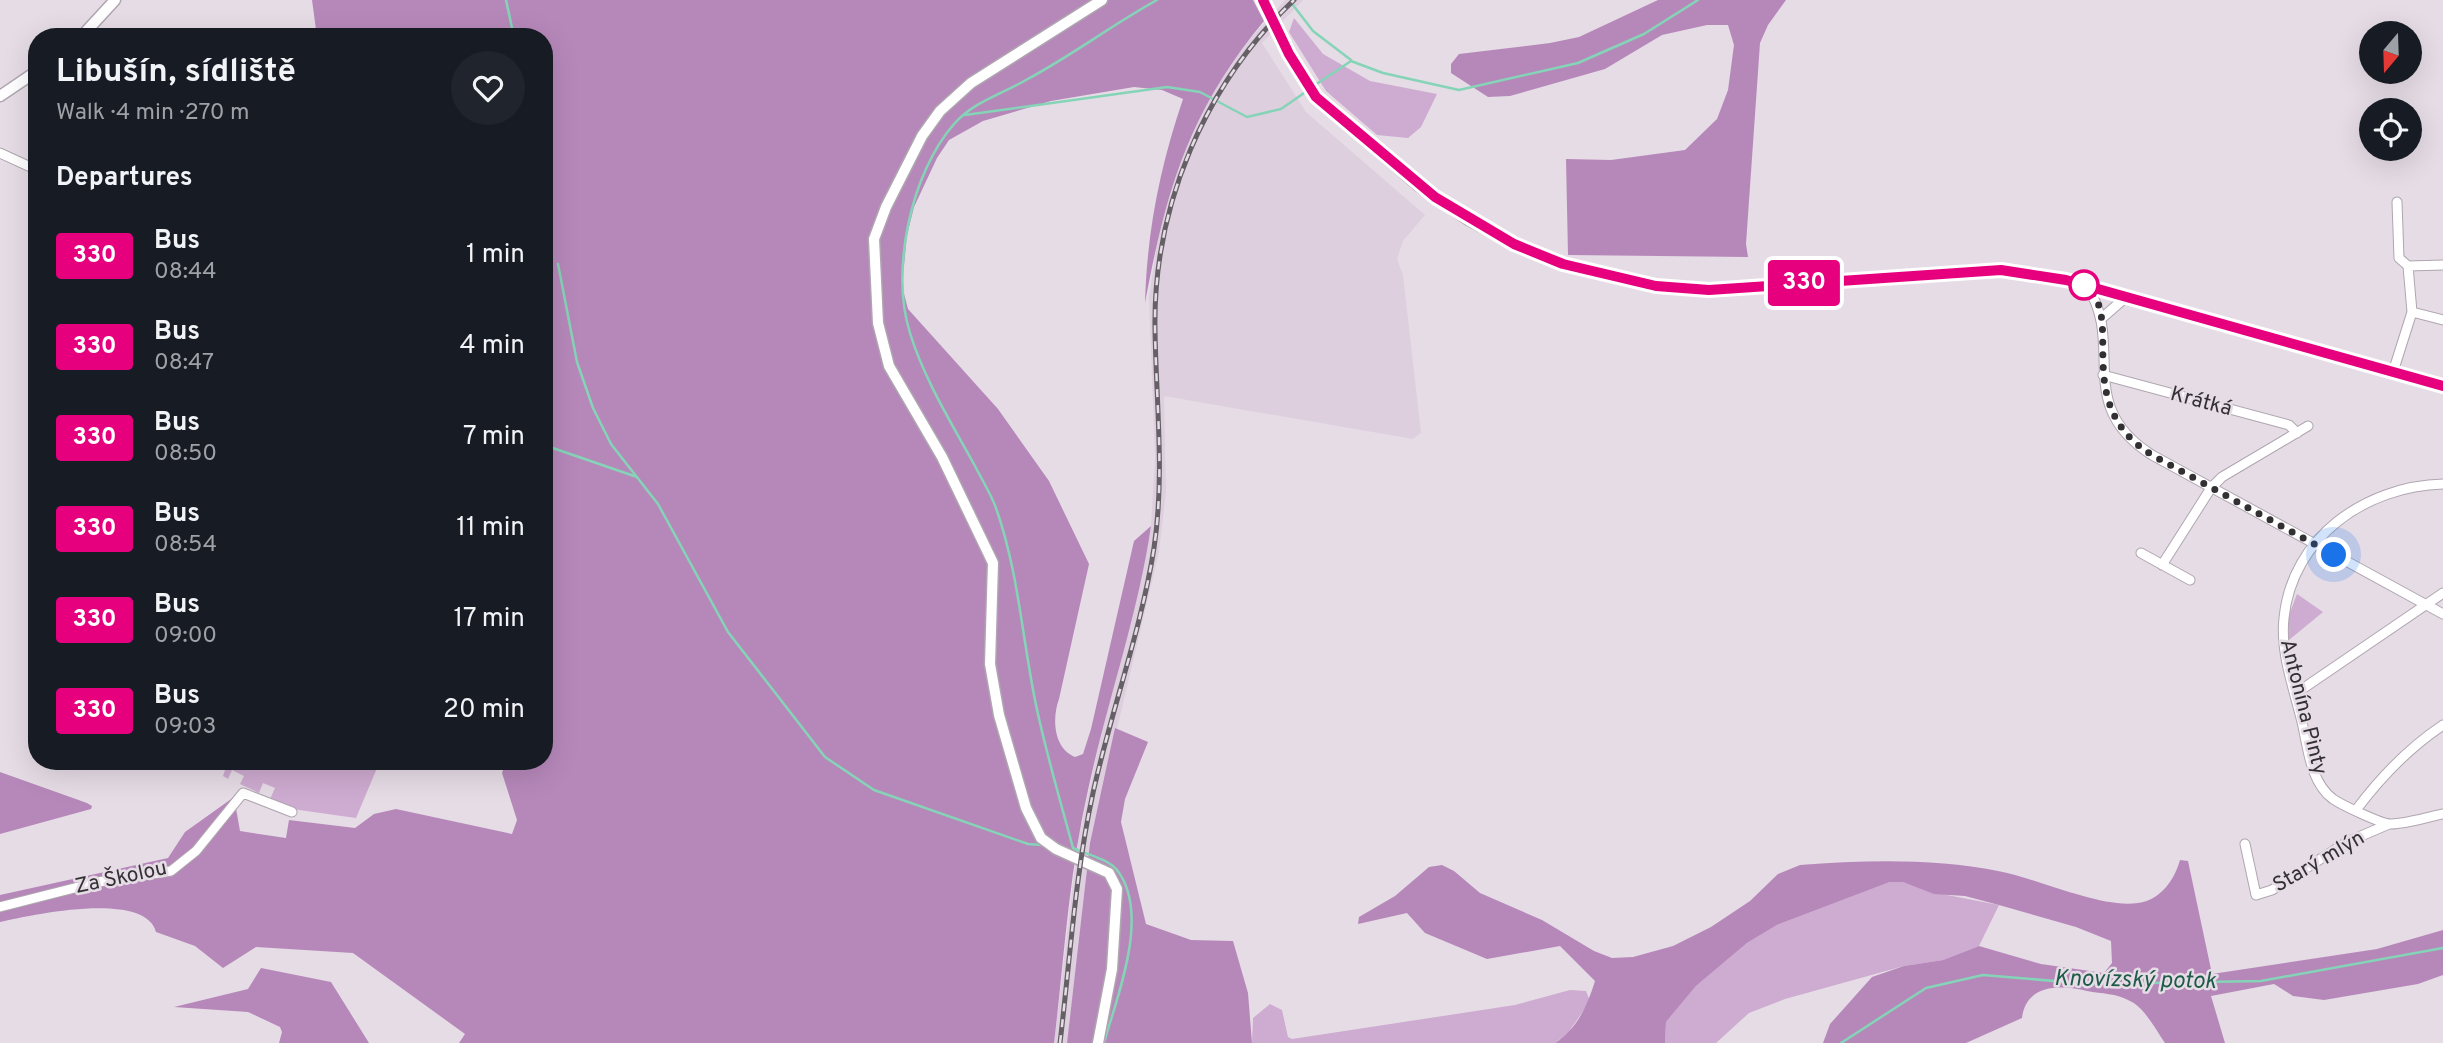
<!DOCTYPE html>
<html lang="en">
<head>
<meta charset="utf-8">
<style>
  :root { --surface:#171b24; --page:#20242c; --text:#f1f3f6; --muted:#9ea1a6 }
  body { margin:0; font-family:Overpass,sans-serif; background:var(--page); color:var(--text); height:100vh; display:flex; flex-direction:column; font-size:26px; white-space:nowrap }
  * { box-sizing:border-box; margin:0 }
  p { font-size:23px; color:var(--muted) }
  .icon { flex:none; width:38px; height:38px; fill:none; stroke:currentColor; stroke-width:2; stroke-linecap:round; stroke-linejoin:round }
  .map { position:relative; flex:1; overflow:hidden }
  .details { position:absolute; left:28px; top:28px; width:525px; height:742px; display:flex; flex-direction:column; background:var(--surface); border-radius:28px; box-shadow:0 7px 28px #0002 }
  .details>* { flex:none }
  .badge { padding:0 14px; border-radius:5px; font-size:24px; line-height:46px }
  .needle { width:46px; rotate:199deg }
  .tools { position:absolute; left:2359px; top:21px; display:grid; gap:14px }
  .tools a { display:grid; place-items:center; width:63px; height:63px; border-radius:50%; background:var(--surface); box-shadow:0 7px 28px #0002; font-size:35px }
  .you { position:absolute; width:35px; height:35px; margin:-18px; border:5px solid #fff; border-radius:50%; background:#1a73e8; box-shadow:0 0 0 10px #1a73e833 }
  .map>.badge { position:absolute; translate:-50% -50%; box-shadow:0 0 0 4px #fff }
  h2 { padding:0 28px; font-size:26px; line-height:63px }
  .round { display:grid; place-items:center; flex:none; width:74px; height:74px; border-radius:37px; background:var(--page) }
  .head { display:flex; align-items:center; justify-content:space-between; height:119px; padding:0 28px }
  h1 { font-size:33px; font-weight:700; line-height:52px }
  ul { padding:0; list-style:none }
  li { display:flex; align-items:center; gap:21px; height:91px; padding:0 28px }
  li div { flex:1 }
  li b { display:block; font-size:26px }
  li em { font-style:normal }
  li .badge { min-width:77px; font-weight:700; text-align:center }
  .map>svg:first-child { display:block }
  .built { fill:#decfdf }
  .green { fill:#ceabd0 }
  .forest { fill:#b688ba }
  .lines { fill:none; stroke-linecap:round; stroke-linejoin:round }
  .stream { stroke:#85d4b7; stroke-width:2.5 }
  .minor-casing { stroke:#afa6b0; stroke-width:11 }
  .tertiary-casing { stroke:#afa6b0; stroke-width:13 }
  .minor { stroke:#fff; stroke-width:9 }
  .tertiary { stroke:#fff; stroke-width:10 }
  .rail-casing { stroke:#656065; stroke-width:5 }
  .rail { stroke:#e6dce6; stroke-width:2.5; stroke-dasharray:8; stroke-linecap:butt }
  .line-casing { stroke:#fff; stroke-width:16 }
  .line { stroke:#e6007e; stroke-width:10 }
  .walk { stroke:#333033; stroke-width:7; stroke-dasharray:0 12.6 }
  .stop-dot { fill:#fff; stroke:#e6007e; stroke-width:3.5 }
  .labels { text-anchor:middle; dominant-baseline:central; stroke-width:5; stroke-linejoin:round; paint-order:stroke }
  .street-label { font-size:21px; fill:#333033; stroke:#e6dce6 }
  .water-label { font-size:23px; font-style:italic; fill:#1d5b48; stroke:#e6dce6 }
</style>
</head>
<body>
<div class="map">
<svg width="2443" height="1043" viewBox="0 0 2443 1043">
  <rect width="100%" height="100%" fill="#e6dce6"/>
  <path class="built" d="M1285,0h18l-41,43 44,69 119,103 -22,26 -6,18 6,16 18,158 -8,6 -249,-43 2,96 -7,60 -69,291 -23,200h-13l24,-202 25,-116 38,-145 10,-54 4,-68 -6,-161 11,-73 21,-68 32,-66 26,-39z"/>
  <path class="green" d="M1294,18l29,36 47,27 67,13 -16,33 -13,11 -31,-3 -51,-44 -37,-59z
    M2297,594l26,18 -34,28 -1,-22z
    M228,761h152l-24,57 -64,-9 -22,-10 5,-11 -12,-5 -4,10 -19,-9 4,-8 -12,-6 -4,9 -5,-3z
    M1890,882h13l44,13 52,10 -20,41 -36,14 -39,6 -119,33 -36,14 -33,30h-51l1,-21 30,-36 51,-43 30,-18z
    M1570,990l16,1 4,10 -22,32 -13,10h-303l1,-25 17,-14 12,6 6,27 4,2 223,-34z"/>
  <path class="forest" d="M312,0h941l11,21c-75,90 -98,169 -119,282 2,-72 15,-136 38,-204l-21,-9 -28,-3 -83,14 -68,20 -34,19 -12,18 -23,49 -7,28 -5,51 6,23 90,100 51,72 40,83 -30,135c-7,19 -6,49 16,58l8,-3 8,-25 43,-188 17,-15c-13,89 -44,176 -63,264 -19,83 -24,169 -34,253h-595l6,-9 -112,-81 -97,-6 -33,21 -28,-22 -39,-14c-11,-42 -125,-17 -156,-10v-27l168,-37 17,-26 49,-35 6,34 46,7 3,-18 66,8 19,-14 22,-5 116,25 5,-14 -15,-47 4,-12h38v-724h-227z
    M1658,0h128l-18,25 -8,18 -14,201 2,13 -180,-2 -2,-96 45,1 74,-10 32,-31 11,-29 6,-45 -6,-20h-21l-45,10 -57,34 -95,27 -22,1 -37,-24v-9l8,-10 91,-11 29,-6z
    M1115,728l33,14 -23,57 -4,23 25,102 45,16 42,1 15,52 4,50h-185l23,-200z
    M0,772l87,31 5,3 -1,3 -91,25z
    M2180,860l8,1 24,113 165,-25 66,-19v45l-25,9 -94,16 -31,-4 -19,-12 -63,12 14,47h-60c-9,-13 -21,-36 -35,-42 -14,-8 -28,-7 -43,-10 -25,-6 -61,-8 -65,27l-56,25h-143l7,-19 42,-47 32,-11 39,-6 36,-14 62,18 63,9 8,-10 -1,-22 -35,-14 -77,-22 -34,-9 -31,-2 -31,-12h-13l-113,43 -30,18 -51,43 -30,36 -1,21h-110c23,-15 32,-37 40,-62l-35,-35 -73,13 -62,-26 -18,-20 -49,11 1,-7 36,-21 34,-29 13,-2 12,6 26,22 62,27 52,31 18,7 21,-1 40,-11 38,-19 39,-26 28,-27 22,-9c64,-5 135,-7 198,6 39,7 103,38 140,32 22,-3 36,-22 42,-43z
    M261,968l70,14 38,61h-90l3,-11 -2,-5 -32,-15 -74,-5 74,-18z"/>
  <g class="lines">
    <path class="stream" d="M506,0l8,37
      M1293,5l20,26 38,29
      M1312,87l39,-26 32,12 76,17 119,-27 66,-29 54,-34
      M965,115l202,-28 33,5 47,25 34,-8 26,-18
      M544,190l8,43
      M558,264l19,98 16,46 18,36 47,60 70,128 97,125 49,33 154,54 14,1
      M544,445l93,32
      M1104,1043c13,-47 47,-129 13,-173 -9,-11 -31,-16 -44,-22 -13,-49 -28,-98 -38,-148 -13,-64 -17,-130 -39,-192 -5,-14 -14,-28 -21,-42 -23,-42 -51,-87 -65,-133 -20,-62 1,-160 44,-209 19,-22 48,-30 72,-44 45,-24 86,-55 131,-80
      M1841,1043l85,-55 57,-13 107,9 171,-3 182,-33"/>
    <defs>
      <path id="minor" d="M0,153l37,17
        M2408,266l35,-1
        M2087,286c39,60 -14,119 65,169l291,159
        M2412,312l31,8
        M2102,318l24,-21
        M2393,372l19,-60 -4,-46 -9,-8 -2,-56
        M2103,375l186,50 8,8
        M2443,484c-77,2 -151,53 -159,134 -4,34 10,71 18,104 6,25 8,60 31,77 9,6 48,25 58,25 16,0 36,-7 52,-10
        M2141,553l49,27
        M2162,565l49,-77 11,-11 86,-51
        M2295,694l148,-101
        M2356,810c24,-32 54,-63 87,-85
        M2245,844l11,51 16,-5 75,-48 42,-18
        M0,907l98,-25 73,-11 25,-20 47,-58 49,19"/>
      <path id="tertiary" d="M1263,0l26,54 27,43 103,89 48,33 47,25 49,20 93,22 53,4 292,-20 65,10 377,106
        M81,37l34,-37
        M0,96l37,-25
        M1098,1043l14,-74 5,-80 -8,-16 -53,-24 -15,-11 -15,-30 -27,-93 -9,-51 3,-101 -51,-106 -53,-91 -11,-43 -4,-84 12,-32 36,-71 18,-25 31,-28 131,-83"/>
    </defs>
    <use href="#minor" class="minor-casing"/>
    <use href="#tertiary" class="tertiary-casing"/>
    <use href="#minor" class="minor"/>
    <use href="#tertiary" class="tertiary"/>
    <defs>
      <path id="rail" d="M1060,1043c10,-83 15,-168 33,-250 18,-82 48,-162 61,-245 11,-73 2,-146 1,-219 -2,-123 50,-245 139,-329"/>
    </defs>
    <use href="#rail" class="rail-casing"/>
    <use href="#rail" class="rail"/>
  </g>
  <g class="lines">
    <defs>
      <path id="line" d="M1263,0l26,54 27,43 119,100 79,47 49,20 93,22 53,4 292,-20 65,10 377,106"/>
    </defs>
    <use href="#line" class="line-casing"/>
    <use href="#line" class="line"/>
    <path class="walk" d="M2084,285c44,30 -16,118 68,170l182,100"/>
  </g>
  <circle class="stop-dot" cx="2084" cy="285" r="14"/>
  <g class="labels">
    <g class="street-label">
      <text transform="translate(2201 402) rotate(15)">Krátká</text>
      <text transform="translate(2303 707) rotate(76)">Antonína Pinty</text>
      <text transform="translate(2319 862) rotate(-30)">Starý mlýn</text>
      <text transform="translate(121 878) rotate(-12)">Za Školou</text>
    </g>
    <g class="water-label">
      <text transform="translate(2135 981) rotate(1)">Knovízský potok</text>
    </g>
  </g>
</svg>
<div class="tools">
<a><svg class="needle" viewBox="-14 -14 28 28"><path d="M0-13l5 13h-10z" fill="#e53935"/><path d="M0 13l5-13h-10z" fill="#9ea1a6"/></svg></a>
<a><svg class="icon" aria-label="locate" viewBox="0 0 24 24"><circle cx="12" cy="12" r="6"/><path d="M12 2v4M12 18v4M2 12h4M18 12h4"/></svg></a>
</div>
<div class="you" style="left:2334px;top:555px"></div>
<b class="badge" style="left:1804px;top:283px;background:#e6007e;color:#fff">330</b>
<section class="details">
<div class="head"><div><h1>Libušín, sídliště</h1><p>Walk · 4 min · 270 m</p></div><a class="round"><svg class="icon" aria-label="heart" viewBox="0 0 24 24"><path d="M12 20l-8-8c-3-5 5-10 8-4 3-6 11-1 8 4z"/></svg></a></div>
<h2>Departures</h2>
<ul>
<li><span class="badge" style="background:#e6007e;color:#fff">330</span><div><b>Bus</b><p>08:44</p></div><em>1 min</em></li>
<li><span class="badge" style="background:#e6007e;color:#fff">330</span><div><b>Bus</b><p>08:47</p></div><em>4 min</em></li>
<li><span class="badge" style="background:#e6007e;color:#fff">330</span><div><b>Bus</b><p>08:50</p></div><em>7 min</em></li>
<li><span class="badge" style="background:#e6007e;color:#fff">330</span><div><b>Bus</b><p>08:54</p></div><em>11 min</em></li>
<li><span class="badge" style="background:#e6007e;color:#fff">330</span><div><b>Bus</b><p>09:00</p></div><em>17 min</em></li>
<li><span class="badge" style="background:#e6007e;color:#fff">330</span><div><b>Bus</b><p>09:03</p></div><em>20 min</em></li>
</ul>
</section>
</div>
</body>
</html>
